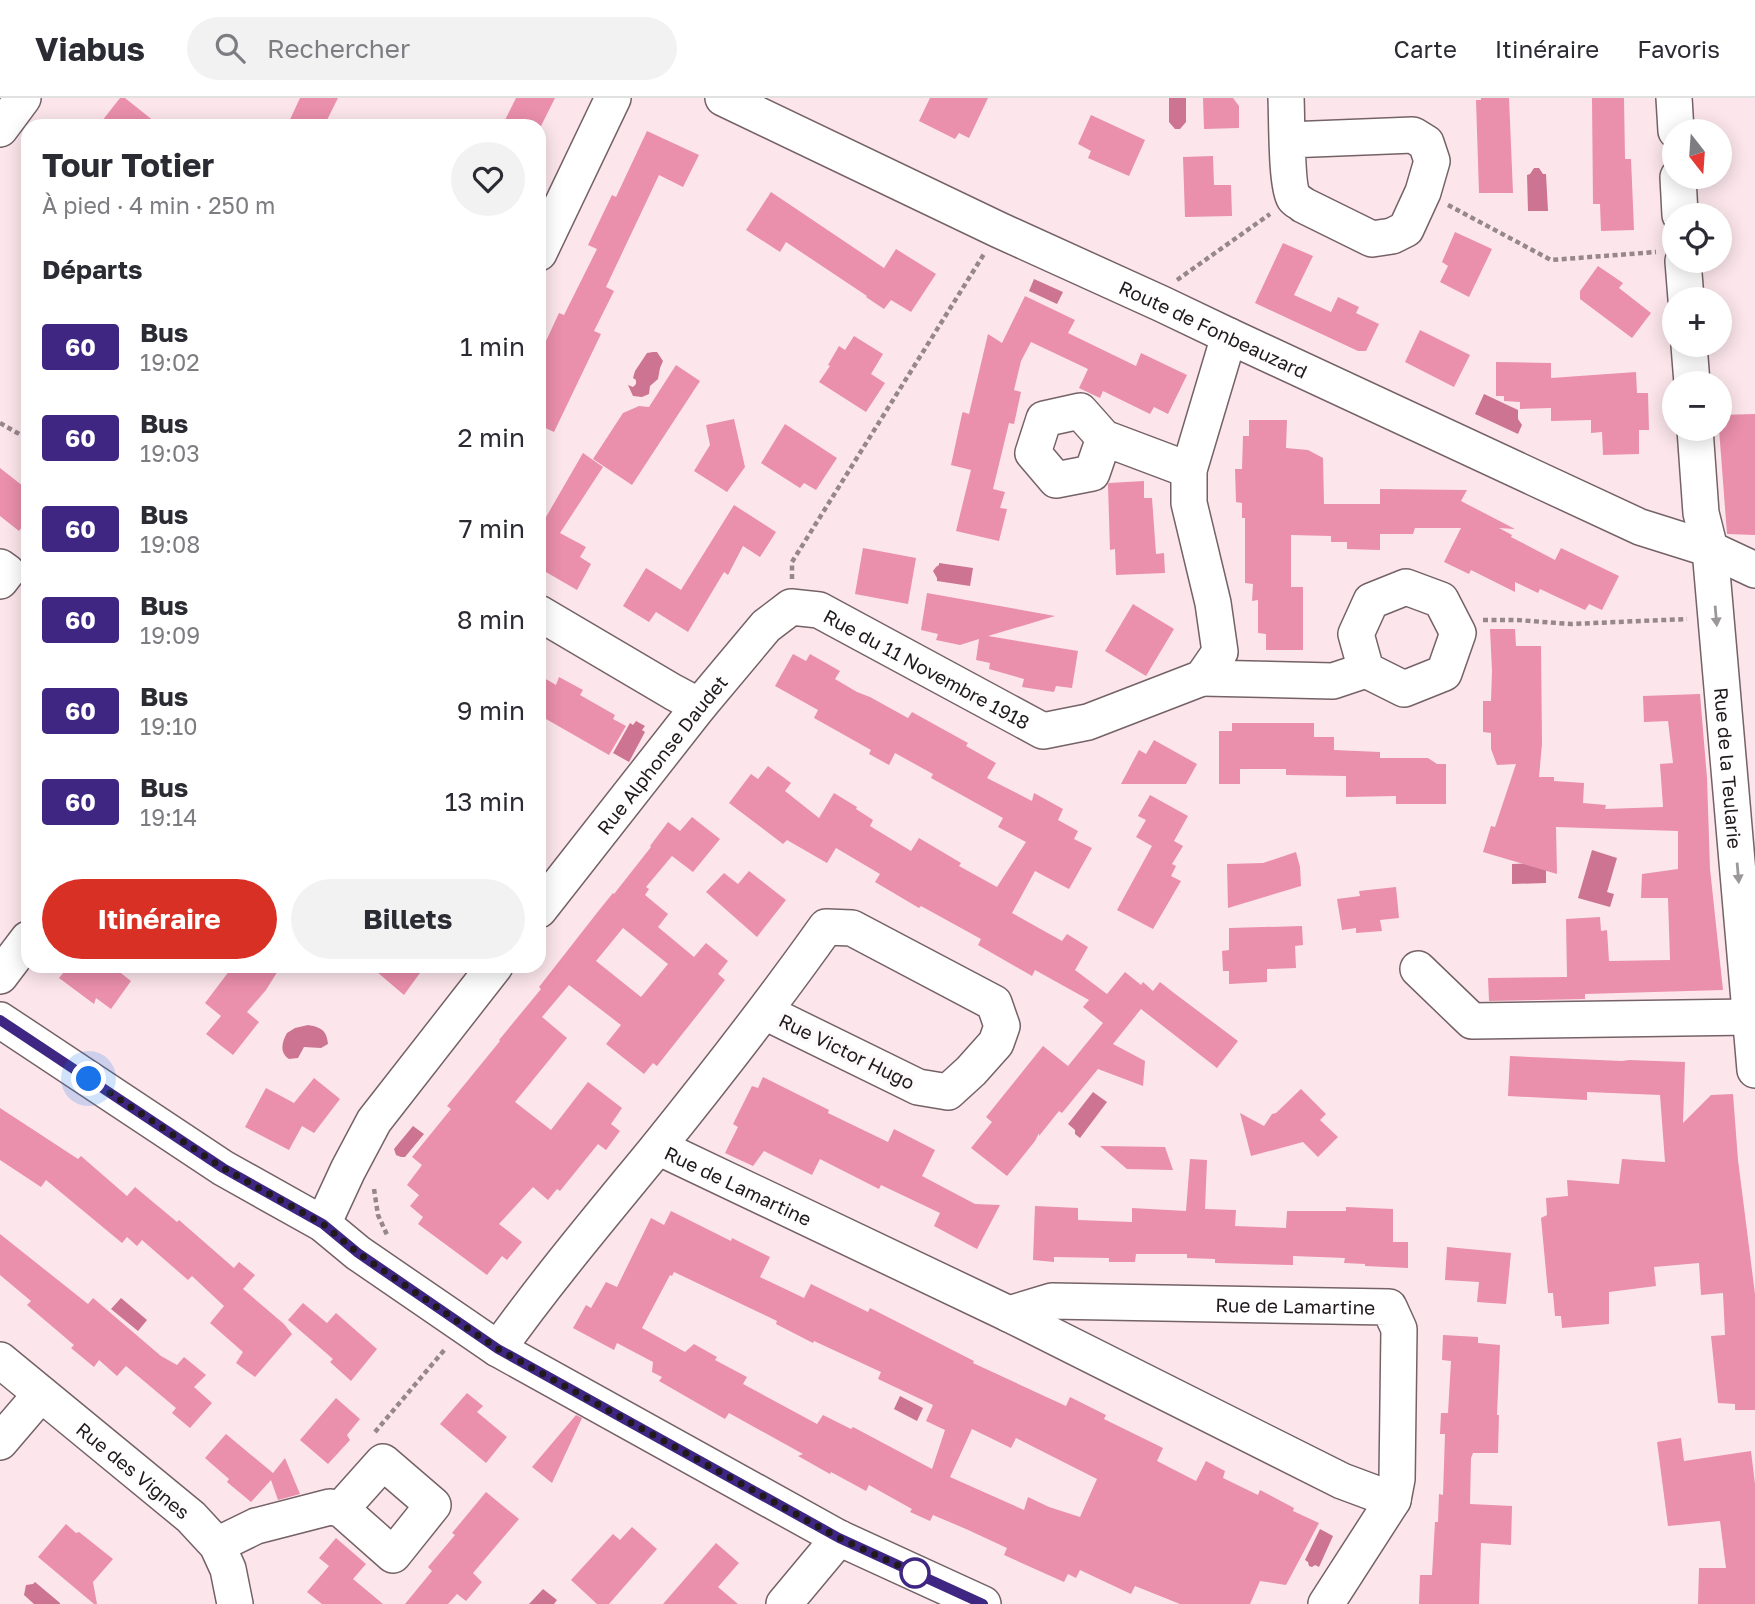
<!DOCTYPE html>
<html lang="fr">
<head>
<meta charset="utf-8">
<style>
  :root { --surface:#fff; --page:#f2f2f3; --text:#2b2b33; --muted:#7c7c81; --line:#e1e1e2; --accent:#d93025 }
  body { margin:0; font-family:"Golos Text",sans-serif; background:var(--page); color:var(--text); height:100vh; display:flex; flex-direction:column; font-size:26px; white-space:nowrap }
  * { box-sizing:border-box; margin:0 }
  p { font-size:23px; color:var(--muted) }
  .icon { flex:none; width:38px; height:38px; fill:none; stroke:currentColor; stroke-width:2; stroke-linecap:round; stroke-linejoin:round }
  .map { position:relative; flex:1; overflow:hidden }
  .side { position:absolute; left:21px; top:21px; width:525px; height:854px; display:flex; flex-direction:column; background:var(--surface); border-radius:21px; box-shadow:0 4px 18px #0003 }
  .side>* { flex:none }
  .badge { padding:0 14px; border-radius:5px; font-size:24px; line-height:46px }
  .needle { width:46px; rotate:163deg }
  .controls { position:absolute; left:1662px; top:21px; display:grid; gap:14px }
  .controls a { display:grid; place-items:center; width:70px; height:70px; border-radius:50%; background:var(--surface); box-shadow:0 4px 18px #0003; font-size:35px }
  .you { position:absolute; width:35px; height:35px; margin:-18px; border:5px solid #fff; border-radius:50%; background:#1a73e8; box-shadow:0 0 0 10px #1a73e833 }
  .map>.badge { position:absolute; translate:-50% -50%; box-shadow:0 0 0 4px #fff }
  h2 { padding:0 21px; font-size:26px; line-height:63px }
  .round { display:grid; place-items:center; flex:none; width:74px; height:74px; border-radius:37px; background:var(--page) }
  .headline { display:flex; align-items:center; justify-content:space-between; height:119px; padding:0 21px }
  h1 { font-size:33px; font-weight:700; line-height:52px }
  .action { display:flex; gap:14px; margin-top:auto; padding:14px 21px }
  .action a { flex:1; height:80px; border-radius:42px; background:var(--accent); color:#fff; font-size:28px; font-weight:700; line-height:80px; text-align:center }
  .action a+a { background:var(--page); color:var(--text) }
  ul { padding:0; list-style:none }
  li { display:flex; align-items:center; gap:21px; height:91px; padding:0 21px }
  li div { flex:1 }
  li b { display:block; font-size:26px }
  li em { font-style:normal }
  li .badge { min-width:77px; font-weight:700; text-align:center }
  header { display:flex; align-items:center; gap:42px; box-sizing:border-box; height:98px; padding:0 35px; background:var(--surface); border-bottom:2px solid var(--line) }
  header strong { font-size:33px }
  nav { display:flex; gap:38px; margin-inline-start:auto; font-size:24px }
  .search { width:490px; height:63px; background:var(--page); display:flex; align-items:center; gap:18px; box-sizing:border-box; padding:0 24px; border-radius:38px; color:var(--muted); font-size:26px }
  .map>svg:first-child { display:block }
  .water { fill:#cc7491 }
  .building { fill:#ea8fac; fill-rule:evenodd }
  .lines { fill:none; stroke-linecap:round; stroke-linejoin:round }
  .minor-casing { stroke:#746267; stroke-width:38 }
  .path { stroke:#96878b; stroke-width:4.5; stroke-dasharray:5 3.5; stroke-linecap:butt }
  .minor { stroke:#fff; stroke-width:35 }
  .oneway { fill:#9b9899 }
  .line-casing { stroke:#fff; stroke-width:16 }
  .line { stroke:#3f2682; stroke-width:10 }
  .walk { stroke:#211a1c; stroke-width:7; stroke-dasharray:0 12.6 }
  .stop-dot { fill:#fff; stroke:#3f2682; stroke-width:3.5 }
  .labels { text-anchor:middle; dominant-baseline:central; stroke-width:7; stroke-linejoin:round; paint-order:stroke }
  .street-label { font-size:19px; fill:#211a1c; stroke:#fdf9fa }
</style>
</head>
<body>
<header>
<strong>Viabus</strong>
<div class="search"><svg class="icon" aria-label="search" viewBox="0 0 24 24"><circle cx="10" cy="10" r="6"/><path d="M15 15l6 6"/></svg>Rechercher</div>
<nav><a>Carte</a><a>Itinéraire</a><a>Favoris</a></nav>
</header>
<div class="map">
<svg width="1755" height="1506" viewBox="0 0 1755 1506">
  <rect width="100%" height="100%" fill="#fce6ec"/>
  <path class="water" d="M1169,0h17v24l-6,7h-5l-6,-7z
    M1534,70h5l4,6h3l2,37h-20l-1,-36 3,-1z
    M1034,181l29,13 -6,12 -28,-13z
    M653,254h4l6,9 -3,7 -2,11 -8,7 -1,8 -7,3 -9,-1 -5,-11 5,2 3,-3v-4l-3,-2 2,-7 12,-18z
    M1484,296l34,16v9l4,6 -4,9 -43,-20z
    M939,465l34,5 -3,18 -33,-5v-3l-4,-7 3,-4 3,-2z
    M636,623l9,5 -3,4 3,2 -16,30 -16,-9 17,-30 3,2z
    M1592,752l25,8 -10,34 7,2 -4,13 -32,-9z
    M1546,765v20l-34,1v-20z
    M308,927c12,2 19,5 20,19l-7,4 -17,-1 -6,11 -9,1c-10,-7 -7,-17 -2,-26l8,-5z
    M1093,994l14,10 -27,36 -5,-4v-4l-7,-6z
    M413,1028l11,8 -19,23h-4l-5,-2 -2,-6z
    M121,1200l26,22 -9,11 -27,-22z
    M900,1298l23,12 -6,13 -23,-12z
    M1320,1431l13,7 -14,31 -4,-2 -3,2 -3,-1 -1,-4 -3,-2z
    M35,1484l25,21v1h-26l-10,-9 2,-10 7,-1z
    M543,1491l14,11 -3,4h-25z"/>
  <path class="building" d="M120,0h5l35,28h-62z
    M300,0h38l-14,28h-37z
    M516,0h39l-14,28h-39z
    M930,0h58l-19,40 -10,-5 -4,6 -36,-18z
    M1203,0h30l6,8v22l-35,1z
    M1481,0h28l4,95h-34l-3,-93h5z
    M1592,0h32l1,61h6l3,71 -33,1 -1,-27h-7z
    M1091,17l54,25 -16,36 -41,-18 3,-7 -13,-7z
    M647,33l52,24 -16,32 -24,-12 -53,112 8,4 -20,40 7,3 -47,98 -15,-7v-69l20,-43 5,2 33,-66 -9,-4 24,-50 4,2z
    M1213,58l1,29h17l1,31 -47,1 -2,-60z
    M771,94l113,76 12,-19 40,25 -25,38 -20,-12 -7,9 -18,-12 1,-1 -81,-54 -6,10 -34,-22z
    M1455,134l37,17 -23,48 -29,-15 8,-16 -6,-4z
    M1283,145l30,13 -19,39 37,17 7,-15 21,10 -3,6 23,11 -13,27h-8l-103,-48z
    M1598,168l25,17 -4,5 32,25 -19,25 -52,-39v-8z
    M1025,198l50,24 -7,13 68,33 5,-13 46,22 -19,39 -14,-7 -4,7 -47,-23 -3,7 -21,-10 9,-19 -57,-27 -10,19 -7,29 7,2 -7,32 -5,-1 -16,66 12,3 -5,16 7,1 -8,32 -43,-10 15,-61 -20,-5 11,-51 1,-2 6,2 19,-80 14,9z
    M1420,232l50,25 -16,32 -49,-25z
    M854,238l29,18 -12,20 14,9 -19,29 -47,-30 11,-16 -2,-1 11,-19 6,4z
    M1496,264l55,1v15l85,-6 1,21h11l1,37h-10v24l-36,1 -1,-23 -11,1v-13l-40,1v-13l-31,1v-7l-16,-1v-5h-8z
    M676,267l24,16 -68,104 -39,-26 30,-46 16,-7 10,1z
    M1755,316v121l-28,-1 -8,-105 1,-14z
    M734,321l11,48 -18,25 -33,-21 16,-26 -4,-20z
    M1249,322h38l-1,28 22,2 15,8 1,46h56v-15l87,1 -6,11 54,28 -16,-1 13,7 -1,2 44,23 6,-12 58,28 -17,34 -13,-6 -4,6 -45,-21 -2,4 -23,-11v10l-44,-22 -2,4 -25,-12 17,-34h-46l-2,6h-33v16l-33,-1v-7h-16v-6l-40,-1v52h12v63h-37v-16l-8,-1v-33l-6,1 1,-17 -8,-1v-65h-3v-15l-6,-1 -1,-33h7l1,-33h6z
    M785,326l52,34 -21,32 -12,-7 -4,5 -39,-25z
    M583,355l20,14 -43,66 26,14 -6,10 11,7 -14,26 -38,-22v-46l3,2z
    M0,370l28,22v29l-9,12 -19,-15z
    M1144,383v17h8l4,56 8,-1 1,20 -49,2 -1,-26 -5,1 -2,-65 1,-2z
    M734,407l42,27 -16,25 -17,-11 -15,29 -4,-3 -36,60 -32,-20 -7,10 -26,-16 23,-38 35,22z
    M863,450l53,10 -8,46 -53,-10z
    M927,495l128,23 -67,20 90,15 -6,37 -16,-2 -2,6 -32,-5 2,-8 -35,-10 1,-6 -14,-3 3,-21 -19,6 -24,-5 2,-6 -17,-4z
    M1133,506l41,25 -28,47 -41,-25z
    M1490,531h25l1,17h25l1,98 -3,33h15v4l30,2 -1,20 23,2 -1,4 58,-2 -3,-43 13,-1 -5,-42 -24,1 -1,-26 57,-2 7,84 3,91 13,121 -138,4v5l-96,2 -1,-23 79,-1 -1,-58 34,-2 1,14 6,-1 2,31 61,-1 -2,-62h-27l1,-24 36,-5v-38l-122,-4 1,47 -74,-22 8,-26 4,1 21,-63 -19,1 -6,-16v-16l-8,-1v-31h8l1,-30z
    M793,556l13,7 4,-7 30,17 -5,8 22,13 13,5 38,21 4,-6 56,31 -2,3 30,17 -9,15 45,23 2,-8 29,16 -5,11 20,11 -4,8 18,9 -23,41 -34,-18 -23,42 50,28 5,-7 21,13 -13,23 32,24 18,-22 16,13 2,-3 10,9 7,-9 14,11 64,48 -21,27 -76,-59 -28,35 32,17 -2,25 -45,-17 -36,44 -3,-2 -20,25v-3l-4,8 -28,35 -36,-28 21,-26 -6,-5 57,-71 25,20 35,-43 -20,-16 6,-7 -54,-30 -3,6 -54,-31 3,-6 -60,-33 -2,2 -44,-26 5,-8 -44,-26 -9,15 -40,-23 -4,4 -54,-41 22,-29 7,5 10,-13 23,17 -6,8 34,27 15,-25 23,14 -1,2 17,11 -3,6 41,25 8,-13 42,25 -2,3 38,21 29,-45 -28,-15 5,-9 -72,-40 2,-4 -38,-21 -6,12 -20,-11 2,-4 -57,-32 4,-8 -43,-24z
    M539,577l17,10 3,-8 24,13 -3,5 35,20 -2,4 13,7 -17,29 -70,-40z
    M1232,625h82v14h20v13l46,2v6h48l9,6h9v40h-50v-8l-50,1v-21l-60,-1v-6h-46v15h-21v-53h13z
    M1154,642l43,24 -11,20h-65l18,-34 7,4z
    M1150,697l38,21 -14,25 9,5 -11,18 4,2 -5,10 10,5 -28,48 -36,-19 35,-64 -16,-9 10,-17 -8,-4z
    M692,719l28,22 -27,33 -21,-16 -26,31 3,2 -4,6 23,19 -10,13 36,30 12,-14 22,18 -10,13 7,6 -68,86 -4,-3 -9,11 -38,-30 15,-19 -52,-40 -27,32 25,21 -52,64 36,28 37,-48 34,26 -11,16 9,7 -14,19 -8,-6 -38,47 -3,-2 -9,11 -15,-13 -34,37 23,18 -15,18 -5,-4 -15,19 -69,-51 5,-7 -13,-11 9,-11 -12,-10 15,-20 -10,-8 39,-48 -4,-3 53,-65 -1,-1 42,-51 -2,-2 61,-78 13,-16 1,1 37,-47 -1,-1 18,-24 12,9zM623,830l45,36 -27,33 -45,-36z
    M1296,754l4,15 1,19 -73,22 -1,-44 36,-1z
    M749,773l37,29 -29,37 -51,-45 18,-19 14,11z
    M1396,789l3,31 -19,2 2,11 -26,2v-5l-14,2 -5,-31 23,-3 -1,-5z
    M1302,828l1,19 -8,1 1,22 -29,1v13l-38,2v-13h-6l-1,-20 7,-1v-22z
    M69,868h43l19,15 -20,28 -15,-11 -2,6 -35,-26z
    M233,868h48l-15,24 -19,22 12,10 -26,33 -27,-21 15,-18 -16,-13z
    M370,868h55l-21,29z
    M1510,958l112,5 7,-1 56,2 -2,61 28,-28 22,-1 5,66 17,134v116h-20v-6l-17,-1 -7,-67 14,-1 -2,-42 -22,2 -2,-32 -45,4 2,19 -47,6v32l-47,4 -1,-12h-6l-2,-23h-5l-7,-75 6,-3 -1,-17 22,-2 -1,-16 52,4 3,-25 43,3 -5,-67 -73,-3v8l-79,-4z
    M763,979l66,33 -1,3 60,29 6,-13 41,21 -13,26 53,28 25,1 -23,44 -43,-23 6,-13 -59,-28 -2,4 -59,-30 -8,16 -48,-24 -11,15 -28,-13 13,-26 -5,-3 19,-38 6,2z
    M314,980l26,21 -26,34 -12,-7 -13,24 -44,-23 21,-39 28,15z
    M1301,991l25,25 -6,6 18,17 -20,20 -15,-15 -52,14 -11,-43 24,13 8,-12 4,-1z
    M0,1010l78,51 3,-3 46,40 8,-9 42,35 2,-2 55,48 5,-6 16,13 -12,14 41,35 8,10 -37,43 -19,-14 7,-11 -33,-29 14,-17 -32,-30 -4,4 -46,-40 -5,6 -10,-9 -5,6 -76,-63 -5,7 -41,-27z
    M1100,1048l65,1 8,23 -46,-1z
    M1190,1061l17,1 -2,49 31,1 -1,16 51,2 1,-17h59v-4l47,2v33h15v26l-43,-2v-2l-21,-1 1,-5 -52,-2v9l-78,-2v-4l-28,-1v-4h-51l-1,8h-26v-4l-55,-1v5l-21,-2 2,-54 43,2v12l54,2v-14l54,3z
    M671,1113l60,30 1,-3 38,19 -10,20 44,21 7,-14 57,28 2,-4 104,53 -1,2 93,43 4,-9 36,18 -2,4 59,29 -6,13 39,20 10,-20 19,10 -2,7 35,17 2,-5 34,18 -1,3 26,12 -33,62 -26,-4 -10,23h-70l-45,-18 -4,8 -51,-24 -4,8 -8,-4 -4,8 -60,-27 3,-7 -41,-19 -33,-14 -3,6 -20,-9 2,-3 -43,-24 -3,6 -35,-19 -1,2 -32,-18 5,-2 -74,-41 -4,6 -66,-38 3,-4 -10,-5 1,-10 -36,-19 -3,7 -41,-22 13,-23 5,3 15,-26 11,5 34,-69 13,7zM674,1174l103,49 -1,3 37,19 1,-2 67,31 -3,7 55,26 -7,16 19,9 -13,39 -79,-42 -2,2 -28,-14 -6,9 -74,-40 4,-7 -32,-17 2,-3 -23,-13 -9,8 -43,-24 28,-53 2,1zM972,1331l39,19 5,-10 81,41 -17,38 -31,-10 -21,-10 -4,13 -74,-33z
    M0,1136l88,70 5,-6 68,58 16,9 7,-8 22,18 -12,12 18,16 -22,25 -18,-15 4,-5 -50,-42 -9,10 -18,-16 -5,7 -23,-19 3,-3 -47,-40 4,-4 -31,-26z
    M1447,1149l64,6 -5,51 -29,-2 2,-20 -34,-2z
    M303,1205l24,20 9,-10 41,36 -26,32 -21,-19 3,-3 -45,-39z
    M1443,1237l35,2v6l22,2 -3,70h2l-1,38h-25l-2,5 -1,46 42,2 -1,39 -30,-2 -2,61h-60l1,-29h12l3,-53h3l1,-28 4,1 2,-61h-5l1,-21h7l3,-52 -9,-1z
    M467,1295l16,13 -6,6 30,25 -21,26 -46,-39z
    M336,1300l24,21 -13,16 3,5 -22,24 -28,-24z
    M576,1317l6,3 -30,65 -20,-16z
    M226,1336l47,39 12,-15 15,36 -22,6 -7,-20 -20,22 -24,-20 2,-3 -24,-21z
    M1681,1340l3,23 67,-10 4,33v120h-57l1,-36h27l-6,-47 -52,5 -11,-84z
    M486,1394l33,27 -46,54 9,9 -16,19 -9,-7 -9,10h-43l27,-33 -4,-4 27,-32 -3,-2z
    M66,1426l10,9 3,-1 34,27 -20,23 4,22h-3l-56,-47z
    M632,1429l25,22 -48,55h-12l-26,-24 42,-46 7,6z
    M336,1440l30,26 -13,15 30,25h-61l-15,-12 22,-26 -10,-8z
    M716,1445l23,20 -21,24 20,17h-75z"/>
  <g class="lines">
    <defs>
      <g id="minor">
        <path id="s1" d="M723,0l276,132 163,74 67,32 411,191 70,22 45,21"/>
        <path d="M1286,0c1,18 0,88 8,100 2,3 6,4 9,7l69,34 20,-3 14,-7 17,-37 9,-31 -6,-18 -13,-8 -125,5"/>
        <path d="M1674,0l2,33"/>
        <path d="M0,31l23,-31"/>
        <path d="M1678,79l2,38"/>
        <path d="M539,155l74,-155"/>
        <path d="M1683,163l3,38"/>
        <path d="M1689,247l3,38"/>
        <path id="s2" d="M1695,331l6,84 9,36 45,521"/>
        <path d="M1104,340l-12,35 -36,7 -23,-27 11,-34 36,-8 24,27 85,32"/>
        <path d="M0,469l7,5 -7,9"/>
        <path d="M1406,489l35,13 17,33 -14,40 -40,16 -38,-19 -10,-36 15,-33z"/>
        <path d="M539,515l134,79 26,14"/>
        <path d="M1202,580l131,3 33,-11"/>
        <path id="s3" d="M539,812l160,-204 67,-80 25,-19 28,3 224,121 45,-9 114,-44 18,-26 -7,-49 -24,-100v-33l40,-134"/>
        <path d="M1418,871l54,52 278,-4"/>
        <path d="M0,878l28,-37"/>
        <path d="M0,922l223,148 100,56 35,29 140,96 341,189 144,66"/>
        <path id="s4" d="M658,1049l351,167 43,-13 337,6 10,22 -2,150 -4,21 -67,104"/>
        <path d="M323,1126l25,-54 26,-49 121,-155"/>
        <path d="M1009,1216l333,167 51,19"/>
        <path d="M498,1251c50,-70 105,-135 159,-201 58,-72 115,-145 169,-221l26,1 142,75 8,23 -6,17 -25,28 -23,21 -30,-5 -153,-75"/>
        <path id="s5" d="M0,1262l191,157 26,28 11,24 7,35"/>
        <path d="M0,1344l41,-48"/>
        <path d="M217,1447l39,-19 74,-19 11,2 52,46 40,-50 -50,-43 -42,47"/>
        <path d="M784,1506l55,-66"/>
      </g>
    </defs>
    <use href="#minor" class="minor-casing"/>
    <path class="path" d="M1448,107l103,55 105,-8
      M1177,182l93,-66
      M0,325l28,16
      M792,481v-17l192,-308
      M1483,522h34l54,4 116,-5
      M374,1091l4,26 10,22
      M375,1334l71,-84"/>
    <use href="#minor" class="minor"/>
  </g>
  <defs><path id="oneway-solid" d="M-6-.8H1V-3.2L6.5 0L1 3.2V.8H-6Z" transform="scale(1.75)"/></defs>
  <g class="oneway">
    <use href="#oneway-solid" transform="translate(1716 518) rotate(85)"/>
    <use href="#oneway-solid" transform="translate(1738 775) rotate(85)"/>
  </g>
  <g class="lines">
    <defs>
      <path id="line" d="M0,922l223,148 100,56 35,29 140,96 341,189 144,66"/>
    </defs>
    <use href="#line" class="line-casing"/>
    <use href="#line" class="line"/>
    <path class="walk" d="M89,981l134,89 100,56 35,29 140,96 341,189 76,35"/>
  </g>
  <circle class="stop-dot" cx="915" cy="1475" r="14"/>
  <g class="labels">
    <g class="street-label">
      <text stroke="none"><textPath href="#s1" startOffset="542">Route de Fonbeauzard</textPath></text>
      <text stroke="none"><textPath href="#s3" startOffset="546">Rue du 11 Novembre 1918</textPath></text>
      <text stroke="none"><textPath href="#s3" startOffset="198">Rue Alphonse Daudet</textPath></text>
      <text stroke="none"><textPath href="#s2" startOffset="341">Rue de la Teularie</textPath></text>
      <text transform="translate(847 953) rotate(26)">Rue Victor Hugo</text>
      <text stroke="none"><textPath href="#s4" startOffset="89">Rue de Lamartine</textPath></text>
      <text stroke="none"><textPath href="#s4" startOffset="677">Rue de Lamartine</textPath></text>
      <text stroke="none"><textPath href="#s5" startOffset="173">Rue des Vignes</textPath></text>
    </g>
  </g>
</svg>
<div class="controls">
<a><svg class="needle" viewBox="-14 -14 28 28"><path d="M0-13l5 13h-10z" fill="#e53935"/><path d="M0 13l5-13h-10z" fill="#7c7c81"/></svg></a>
<a><svg class="icon" aria-label="locate" viewBox="0 0 24 24"><circle cx="12" cy="12" r="6"/><path d="M12 2v4M12 18v4M2 12h4M18 12h4"/></svg></a>
<a>+</a>
<a>−</a>
</div>
<div class="you" style="left:89px;top:981px"></div>
<section class="side">
<div class="headline"><div><h1>Tour Totier</h1><p>À pied · 4 min · 250 m</p></div><a class="round"><svg class="icon" aria-label="heart" viewBox="0 0 24 24"><path d="M12 20l-8-8c-3-5 5-10 8-4 3-6 11-1 8 4z"/></svg></a></div>
<h2>Départs</h2>
<ul>
<li><span class="badge" style="background:#3f2682;color:#fff">60</span><div><b>Bus</b><p>19:02</p></div><em>1 min</em></li>
<li><span class="badge" style="background:#3f2682;color:#fff">60</span><div><b>Bus</b><p>19:03</p></div><em>2 min</em></li>
<li><span class="badge" style="background:#3f2682;color:#fff">60</span><div><b>Bus</b><p>19:08</p></div><em>7 min</em></li>
<li><span class="badge" style="background:#3f2682;color:#fff">60</span><div><b>Bus</b><p>19:09</p></div><em>8 min</em></li>
<li><span class="badge" style="background:#3f2682;color:#fff">60</span><div><b>Bus</b><p>19:10</p></div><em>9 min</em></li>
<li><span class="badge" style="background:#3f2682;color:#fff">60</span><div><b>Bus</b><p>19:14</p></div><em>13 min</em></li>
</ul>
<div class="action"><a>Itinéraire</a><a>Billets</a></div>
</section>
</div>
</body>
</html>
